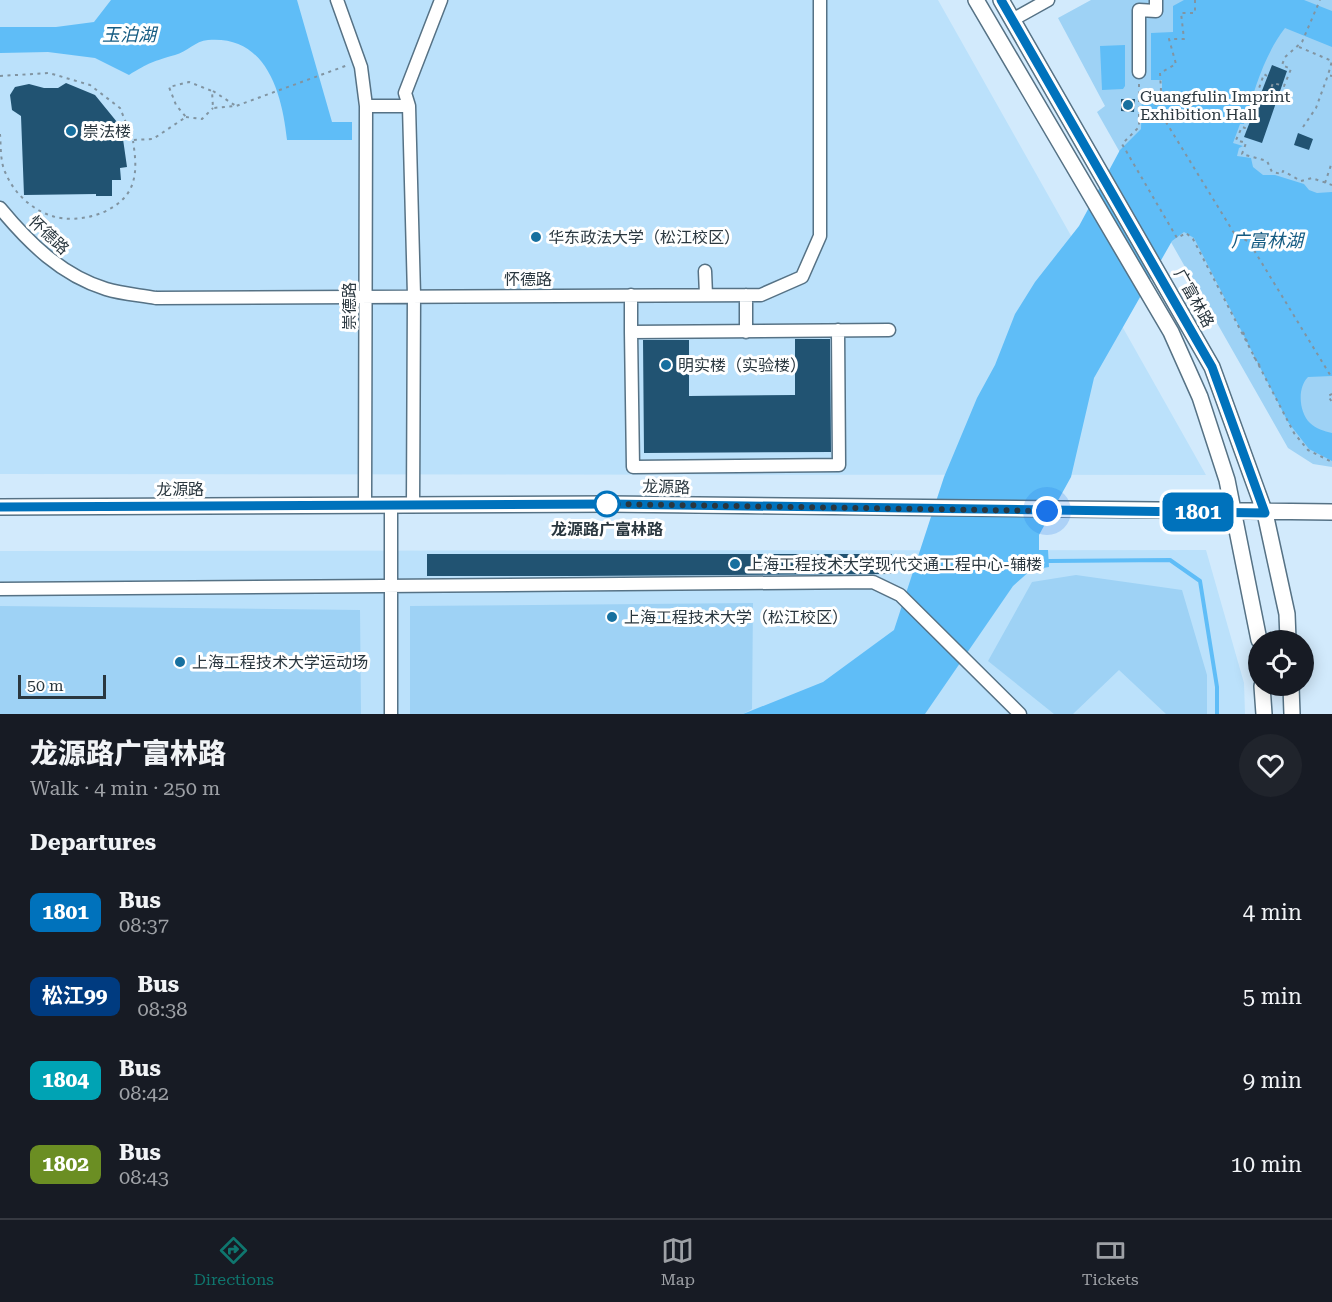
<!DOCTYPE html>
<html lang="en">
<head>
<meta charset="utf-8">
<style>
  :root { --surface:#171b24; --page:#20242c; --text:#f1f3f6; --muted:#9ea1a6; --line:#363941; --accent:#0f766e }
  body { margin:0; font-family:"Roboto Serif","Noto Sans SC",serif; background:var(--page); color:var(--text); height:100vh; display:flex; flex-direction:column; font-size:22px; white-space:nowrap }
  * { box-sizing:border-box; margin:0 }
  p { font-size:20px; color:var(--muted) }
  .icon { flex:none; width:33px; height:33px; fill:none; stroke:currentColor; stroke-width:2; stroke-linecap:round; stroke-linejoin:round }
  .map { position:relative; height:714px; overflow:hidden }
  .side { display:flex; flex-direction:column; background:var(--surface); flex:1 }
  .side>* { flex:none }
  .badge { padding:0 12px; border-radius:9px; font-size:21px; line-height:39px }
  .tools { position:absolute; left:1248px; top:630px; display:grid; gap:12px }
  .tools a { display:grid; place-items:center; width:66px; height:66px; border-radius:50%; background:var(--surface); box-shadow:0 3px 15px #0003; font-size:30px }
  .scale { position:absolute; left:18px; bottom:15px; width:88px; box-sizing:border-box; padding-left:6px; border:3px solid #2a373f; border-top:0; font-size:16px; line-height:21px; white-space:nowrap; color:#2a373f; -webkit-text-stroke:4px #fff; paint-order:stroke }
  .you { position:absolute; width:30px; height:30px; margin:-15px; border:4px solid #fff; border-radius:50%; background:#1a73e8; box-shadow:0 0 0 9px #1a73e833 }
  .map>.badge { position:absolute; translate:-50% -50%; box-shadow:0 0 0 3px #fff }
  h2 { padding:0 30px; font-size:22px; line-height:54px }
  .round { display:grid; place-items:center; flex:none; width:63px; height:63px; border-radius:32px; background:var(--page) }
  .headline { display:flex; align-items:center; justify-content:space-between; height:102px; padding:0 30px }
  h1 { font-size:28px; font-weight:800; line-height:45px }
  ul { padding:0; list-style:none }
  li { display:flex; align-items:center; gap:18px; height:84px; padding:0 30px }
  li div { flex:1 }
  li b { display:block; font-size:22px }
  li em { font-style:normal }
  li .badge { min-width:66px; font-weight:700; text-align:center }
  .tab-bar { display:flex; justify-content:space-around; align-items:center; height:84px; border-top:2px solid var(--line); background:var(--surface); font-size:16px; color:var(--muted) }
  .tab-bar a { display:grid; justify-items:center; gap:3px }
  .tab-bar .current { color:var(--accent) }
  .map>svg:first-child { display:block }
  .built { fill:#bbe1fb }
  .green { fill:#9ed2f5 }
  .water { fill:#5fbdf7 }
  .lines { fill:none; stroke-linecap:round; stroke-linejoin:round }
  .stream { stroke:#5fbdf7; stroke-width:4 }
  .building { fill:#215372 }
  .minor-casing { stroke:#567285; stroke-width:15 }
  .major-casing { stroke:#567285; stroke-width:18 }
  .path { stroke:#8194a1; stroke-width:2; stroke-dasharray:3 4.5; stroke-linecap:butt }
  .minor { stroke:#fff; stroke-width:12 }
  .major { stroke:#fff; stroke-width:15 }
  .line-casing { stroke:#fff; stroke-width:14 }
  .line { stroke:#0072bc; stroke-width:9 }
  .walk { stroke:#2a373f; stroke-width:6; stroke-dasharray:0 10.8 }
  .poi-dot { fill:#17709f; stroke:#fff; stroke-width:2 }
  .stop-dot { fill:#fff; stroke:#0072bc; stroke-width:3 }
  .labels { text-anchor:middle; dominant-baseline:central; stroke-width:6; stroke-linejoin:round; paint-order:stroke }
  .poi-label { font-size:16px; fill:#2a373f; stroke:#fff; text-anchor:start }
  .street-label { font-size:16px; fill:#2a373f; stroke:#fff }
  .stop-label { font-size:16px; font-weight:bold; fill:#2a373f; stroke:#fff }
  .water-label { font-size:18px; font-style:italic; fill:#145b82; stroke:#fff }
</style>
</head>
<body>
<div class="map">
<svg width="1332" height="714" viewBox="0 0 1332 714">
  <rect width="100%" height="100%" fill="#d2eafc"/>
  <path class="built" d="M0,0h938l268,475 -1206,-1z
    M1206,550l38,133 1,31h-1245v-163z"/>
  <path class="green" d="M1091,0h241v467l-19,-3 -25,-16 -191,-336 8,-6 -47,-88z
    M1076,575l106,15 25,85v39h-41l-47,-44 -46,44h-19l-66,-53 44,-79z
    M753,603l-1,106 -9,5h-333v-108z
    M0,606l360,4 1,104h-361z"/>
  <path class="water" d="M111,0h186l35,122h20v18h-65c-5,-46 -20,-105 -79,-100 -13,1 -21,12 -33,15 -21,6 -27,8 -46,20l-34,-17 -47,-6 -48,1v-26h56l38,-5z
    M1184,0h120l28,11v36l-47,-19c-22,29 -30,61 -41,96h-4l-7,19 10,3 -4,2 -2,8 14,2 2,9 10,8h12l29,9 5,6 8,3 15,-1v184l-24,1c-11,11 -9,35 2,46 6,6 14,8 22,10v28l-23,-12 -21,-27 -94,-184 -10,-6 -12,9 -78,137 -23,99 -32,58v15h9l1,17 -18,3 -18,16 -88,128h-182l80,-32 71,-52 50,-153 33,-79 18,-33 20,-51 20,-32 44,-56 41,-76 21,-21 1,-32h20v-17h-11v-47l22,-1v-26z
    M1125,45v41l-2,3 -21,1 -2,-44z"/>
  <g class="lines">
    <path class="stream" d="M1049,561l121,-1 30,21 17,106v27"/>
  </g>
  <path class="building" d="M1272,65l15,6 -25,72 -18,-6z
    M66,83l29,12 22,27 6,17 4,28 -7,1 1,12h-9v16h-16v-2l-72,1 -3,-79 -9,-6 -2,-15 5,-8 14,-3 15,4h14z
    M1121,99h14l-1,13 -13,-1z
    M1298,133l15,6 -4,11 -15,-5z
    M795,339h35l1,113 -187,1 -1,-113h46v56l106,-1z
    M427,554h465l-1,20 -313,2h-151z"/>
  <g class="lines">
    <defs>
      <path id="minor" d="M337,0l24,67 5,39 -1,399
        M1012,20l36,-20
        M1139,72v-62l17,1v-11
        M366,106h43
        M0,208c29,35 61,67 106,81 16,5 34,6 50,9l605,-3 41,-18 18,-41v-236
        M705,271l1,24
        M631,295v37l258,-2
        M746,295v37
        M631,332l2,135 206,-2 -1,-135
        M391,505v209
        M413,505l1,-210 -5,-189 -4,-13 36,-93
        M0,589l873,-7 27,13 120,119"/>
      <path id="major" d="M976,0l195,332 29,65 27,83 32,160
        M1001,0l211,367 53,146 22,101 1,26
        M0,507l609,-3 723,8
        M1262,686l2,28
        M1291,686l1,28"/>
    </defs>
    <use href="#minor" class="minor-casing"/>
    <use href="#major" class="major-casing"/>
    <path class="path" d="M1195,0v13h-14l3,26h-15l7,25 -16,9 1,17 -11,6 84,137 15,9 83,136
      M1299,47l33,14 -4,14 4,1
      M0,76l49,-3 41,12 30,23 13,32 20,-1 33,-22 -10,-12 -7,-18 20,-5 23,9 1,17 23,-2 112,-41
      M1267,76l-3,-2 -19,54 -3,-1 -6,13 10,3 -4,11 25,7 5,11 10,2 1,-3 18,10 11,-3 20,7
      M1139,84v43l-17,17 55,94 9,-5 7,6 101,194 14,17 24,12
      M213,91l23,15
      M1269,94l4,-11 11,3 7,-17 -9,-4 3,-8 17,-15 18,-42
      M186,117l16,2 11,-11
      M1303,127l13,-19 12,-33
      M0,134c1,12 0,29 6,40 8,19 26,36 46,42 27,9 73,-4 81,-34 4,-13 2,-28 0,-41
      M1325,183l7,-21
      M1243,332l6,14
      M1254,357l8,12
      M1332,394l-4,2 4,6"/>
    <use href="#minor" class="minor"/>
    <use href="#major" class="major"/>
  </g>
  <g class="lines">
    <defs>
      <path id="line" d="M0,507l609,-3 656,9 -53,-146 -211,-367"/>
    </defs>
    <use href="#line" class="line-casing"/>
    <use href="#line" class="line"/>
    <path class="walk" d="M607,504l440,7"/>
  </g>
  <g class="poi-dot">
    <circle cx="1128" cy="105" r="6"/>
    <circle cx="71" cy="131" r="6"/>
    <circle cx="536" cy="237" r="6"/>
    <circle cx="666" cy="365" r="6"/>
    <circle cx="735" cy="564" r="6"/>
    <circle cx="612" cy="617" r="6"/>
    <circle cx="180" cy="662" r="6"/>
  </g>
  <circle class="stop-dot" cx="607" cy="504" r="12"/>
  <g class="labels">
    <g class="poi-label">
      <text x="1140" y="96">Guangfulin Imprint<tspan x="1140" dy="18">Exhibition Hall</tspan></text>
      <text x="83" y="131">崇法楼</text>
      <text x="548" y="237">华东政法大学（松江校区）</text>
      <text x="678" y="365">明实楼（实验楼）</text>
      <text x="747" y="564">上海工程技术大学现代交通工程中心-辅楼</text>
      <text x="624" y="617">上海工程技术大学（松江校区）</text>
      <text x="192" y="662">上海工程技术大学运动场</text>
    </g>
    <g class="street-label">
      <text transform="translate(49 235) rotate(43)">怀德路</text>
      <text x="528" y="279">怀德路</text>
      <text transform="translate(1194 298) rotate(61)">广富林路</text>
      <text transform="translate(349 306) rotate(-90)">崇德路</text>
      <text transform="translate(666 487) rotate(1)">龙源路</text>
      <text x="180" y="489">龙源路</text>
    </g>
    <g class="stop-label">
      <text x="607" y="529">龙源路广富林路</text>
    </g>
    <g class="water-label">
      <text x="129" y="34">玉泊湖</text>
      <text x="1267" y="240">广富林湖</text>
    </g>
  </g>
</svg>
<div class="tools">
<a><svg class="icon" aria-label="locate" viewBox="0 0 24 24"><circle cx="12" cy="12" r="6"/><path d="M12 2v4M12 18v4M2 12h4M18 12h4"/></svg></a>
</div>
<div class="scale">50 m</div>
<div class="you" style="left:1047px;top:511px"></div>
<b class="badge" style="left:1198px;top:512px;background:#0072bc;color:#fff">1801</b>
</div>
<section class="side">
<div class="headline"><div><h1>龙源路广富林路</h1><p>Walk · 4 min · 250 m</p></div><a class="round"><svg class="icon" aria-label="heart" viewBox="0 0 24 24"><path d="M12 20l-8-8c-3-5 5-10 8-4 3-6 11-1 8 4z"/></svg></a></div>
<h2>Departures</h2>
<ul>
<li><span class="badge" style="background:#0072bc;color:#fff">1801</span><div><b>Bus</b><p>08:37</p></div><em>4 min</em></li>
<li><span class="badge" style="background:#003b80;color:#fff">松江99</span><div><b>Bus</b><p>08:38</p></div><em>5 min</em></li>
<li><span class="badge" style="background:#00a3b4;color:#fff">1804</span><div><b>Bus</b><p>08:42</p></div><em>9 min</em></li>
<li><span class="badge" style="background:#6b8e23;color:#fff">1802</span><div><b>Bus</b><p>08:43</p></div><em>10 min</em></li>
</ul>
</section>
<nav class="tab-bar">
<a class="current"><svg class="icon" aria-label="directions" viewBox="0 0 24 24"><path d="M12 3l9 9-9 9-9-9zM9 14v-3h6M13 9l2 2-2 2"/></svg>Directions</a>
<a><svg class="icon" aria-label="map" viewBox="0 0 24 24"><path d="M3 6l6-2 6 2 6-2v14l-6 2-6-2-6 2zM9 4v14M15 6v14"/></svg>Map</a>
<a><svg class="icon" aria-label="tickets" viewBox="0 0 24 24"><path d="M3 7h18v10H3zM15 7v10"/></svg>Tickets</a>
</nav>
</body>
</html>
